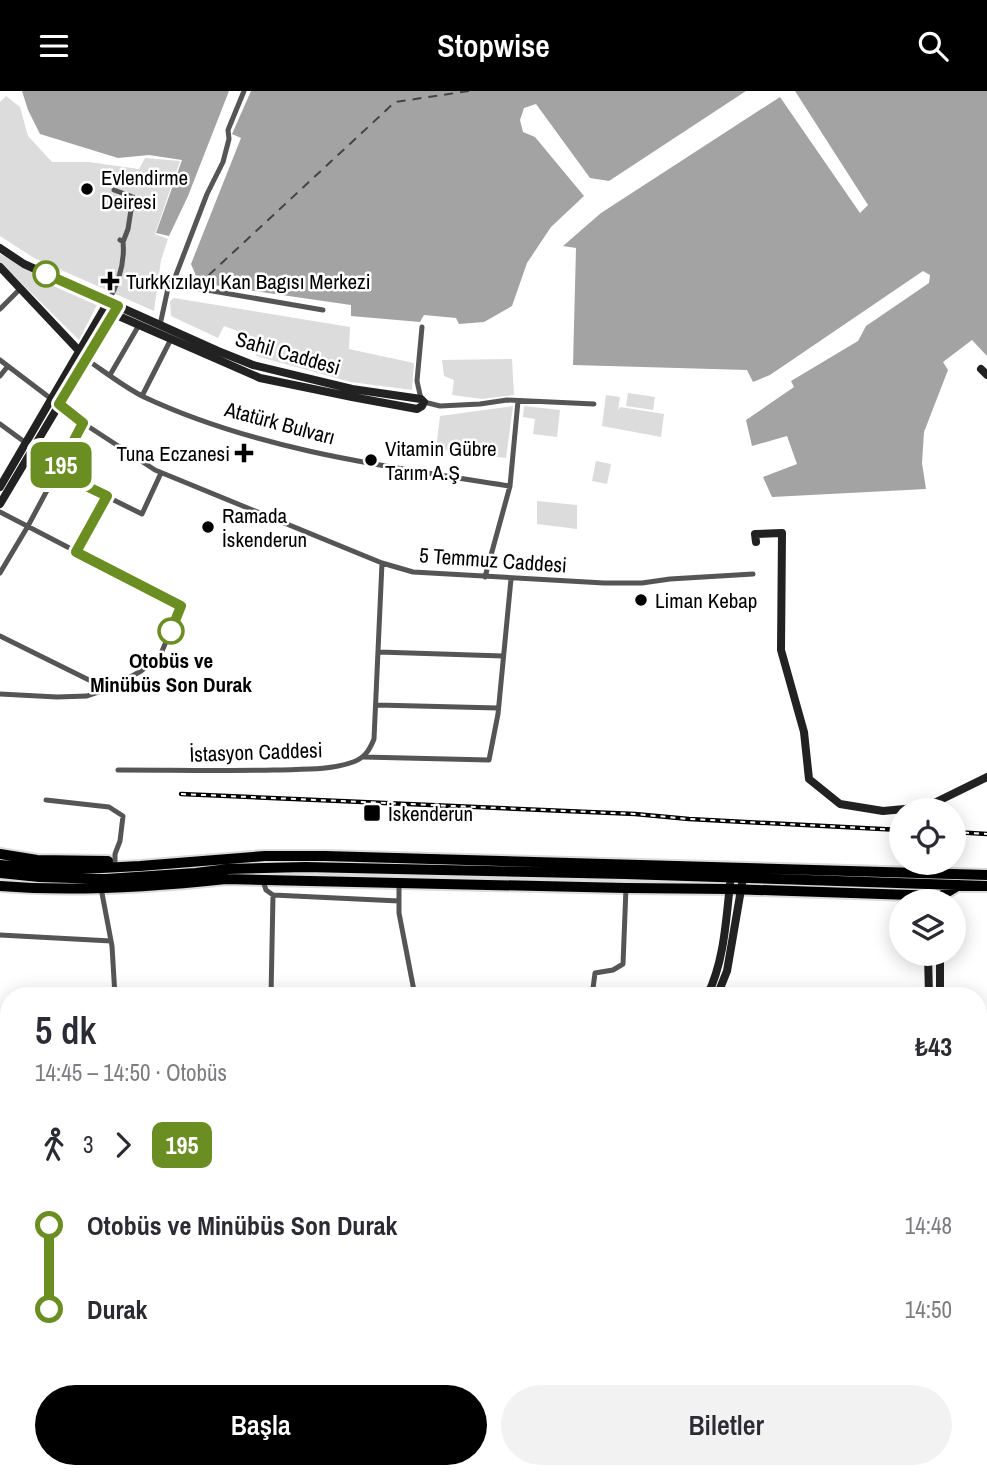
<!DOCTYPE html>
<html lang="tr">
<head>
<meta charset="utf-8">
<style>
  :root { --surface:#fff; --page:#f2f2f3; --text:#2b2b33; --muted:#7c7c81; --accent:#000 }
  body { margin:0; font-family:"Archivo Narrow",sans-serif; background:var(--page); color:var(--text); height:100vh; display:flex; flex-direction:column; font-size:26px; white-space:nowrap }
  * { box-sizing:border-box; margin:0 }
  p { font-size:23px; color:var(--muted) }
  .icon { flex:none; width:38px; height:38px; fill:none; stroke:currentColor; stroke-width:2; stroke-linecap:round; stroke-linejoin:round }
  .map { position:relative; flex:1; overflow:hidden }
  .details { position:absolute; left:0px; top:896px; width:987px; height:492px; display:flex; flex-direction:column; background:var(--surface); border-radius:28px 28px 0 0; box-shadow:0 4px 18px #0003 }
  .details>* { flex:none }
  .badge { padding:0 14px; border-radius:10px; font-size:24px; line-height:46px }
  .buttons { position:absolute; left:889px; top:707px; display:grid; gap:14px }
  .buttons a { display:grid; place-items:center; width:77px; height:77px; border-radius:50%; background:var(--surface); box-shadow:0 4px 18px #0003; font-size:35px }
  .map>.badge { position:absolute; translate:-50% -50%; box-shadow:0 0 0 4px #fff }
  .legs { display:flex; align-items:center; gap:10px; height:77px; padding:0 35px; font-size:23px }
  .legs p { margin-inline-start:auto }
  .headline { display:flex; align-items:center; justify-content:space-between; height:119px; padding:0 35px }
  h1 { font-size:38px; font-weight:600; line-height:52px }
  .cta { display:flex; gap:14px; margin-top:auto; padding:14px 35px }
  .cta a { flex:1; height:80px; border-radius:42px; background:var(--accent); color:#fff; font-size:28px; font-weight:600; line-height:80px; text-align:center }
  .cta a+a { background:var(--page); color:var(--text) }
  ul { padding:0 35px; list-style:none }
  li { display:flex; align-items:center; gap:24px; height:84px; font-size:26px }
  li i { display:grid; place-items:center; width:10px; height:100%; margin:0 9px; background:currentColor }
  li i::after { content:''; width:18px; height:18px; margin:-9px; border:5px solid; border-radius:50%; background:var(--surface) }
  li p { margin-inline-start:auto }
  li:first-child i { background:linear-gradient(#0000 50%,currentColor 0) }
  li:last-child i { background:linear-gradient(currentColor 50%,#0000 0) }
  header { display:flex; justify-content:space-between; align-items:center; height:91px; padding:0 35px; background:var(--accent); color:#fff; font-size:32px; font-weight:600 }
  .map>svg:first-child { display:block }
  .green { fill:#dcdcdc }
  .water { fill:#a3a3a3 }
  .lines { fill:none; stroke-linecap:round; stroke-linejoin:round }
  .ferry { stroke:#444; stroke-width:2; stroke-dasharray:9 7; stroke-linecap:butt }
  .highway-casing { stroke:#dbdbdb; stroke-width:14 }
  .street { stroke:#555; stroke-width:5 }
  .secondary { stroke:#222; stroke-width:8 }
  .highway { stroke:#000; stroke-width:10 }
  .rail-casing { stroke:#000; stroke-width:4.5 }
  .rail { stroke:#fff; stroke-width:2; stroke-dasharray:5; stroke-linecap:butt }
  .line-1-casing { stroke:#fff; stroke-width:16 }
  .line-1 { stroke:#6b8e23; stroke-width:10 }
  .poi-dot { fill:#000; stroke:#fff; stroke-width:2.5 }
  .stop-1-dot { fill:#fff; stroke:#6b8e23; stroke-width:3.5 }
  .labels { text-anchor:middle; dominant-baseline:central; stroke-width:5; stroke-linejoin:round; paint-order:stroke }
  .poi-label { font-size:21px; fill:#000; stroke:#fff; text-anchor:start }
  .street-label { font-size:21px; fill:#000; stroke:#fff }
  .stop-label { font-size:21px; font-weight:bold; fill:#000; stroke:#fff }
</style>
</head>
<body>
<header><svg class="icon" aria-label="menu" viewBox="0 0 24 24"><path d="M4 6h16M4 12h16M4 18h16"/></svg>Stopwise<svg class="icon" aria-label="search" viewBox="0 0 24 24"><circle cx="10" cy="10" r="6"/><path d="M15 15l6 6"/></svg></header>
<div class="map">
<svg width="987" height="1387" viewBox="0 0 987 1387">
  <rect width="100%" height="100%" fill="#fff"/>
  <path class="green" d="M6,5l14,11 8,29 24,26h37l50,7 6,-11 35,3 -25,73 13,5 -7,21 -7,51 -120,-53 -34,-22v-134z
    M0,163l98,49 -19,37 -79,-78z
    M174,207l176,29 -1,22 65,14 -2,27 -61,-8 -95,-26 6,-16 -38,-14 -6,12 -47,-22 -1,-15z
    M512,268l2,36 -32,4 -30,-4 2,-15 -10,-4 -2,-16z
    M628,302l27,4 -2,13 -27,-4z
    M606,304l14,2 -2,14 2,-4 44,7 -3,23 -59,-11z
    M513,315l-7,52 -70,-9 4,-33z
    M524,315l36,4 -3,27 -24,-3 2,-15 -12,-2z
    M596,370l15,3 -4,20 -15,-3z
    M537,410l40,4v24l-40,-5z
    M391,1379h92l2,8h-93z
    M622,1379h45l4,8h-81z"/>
  <path class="water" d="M22,0h207l-41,105 -19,40 -13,-3 26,-73 -33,-5 -31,3 -78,-24 -12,-24z
    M251,0h495l-137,90 -19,-3 -54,-74 -12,4 -4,12 3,12 12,5 49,59 -33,31 -24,36 -15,43 -28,16 -25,2 -3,-6 -32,-3 -4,7 -69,-6v-11l-152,-22 -8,-19 50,-126 -9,-4z
    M795,0h192v265l-15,-16 -29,22 5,8 -24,62 -2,31 4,26 -154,8 -9,-20 34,-13 -10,-28 -35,10 -6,-26 48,-33 -3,-6 67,-40 8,-15 63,-43 1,-8 -7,-4 -153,104 -17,7 -6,-12 -174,-5 3,-117 -13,-2 38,-33 179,-116 80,116 8,-8z"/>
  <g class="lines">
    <path class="ferry" d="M197,195l198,-184 74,-11"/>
    <defs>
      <path id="highway" d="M0,763l37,6 71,1
        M0,774l63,5 77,-4 125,-10h60l662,19
        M0,782l39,4 67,2 90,-6 32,-4 77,-2 320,7 362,12
        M0,795c75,6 152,1 226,-7l400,9 104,1 211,7 18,-11"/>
    </defs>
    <use href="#highway" class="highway-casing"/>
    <path class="street" d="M114,99l19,7 -5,32 -5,13 -3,-2
      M174,189l33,-86 16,-32 6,-23 -1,-9 16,-39
      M108,211c10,-18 17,-40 15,-60
      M0,218l20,-20
      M160,234l10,-46 25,9 128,22
      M86,268c19,13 38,28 58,38 113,53 244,70 366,89l-25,91
      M0,269l83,63 72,47 227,93 31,9 191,11h38l28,-4 83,-5
      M110,284l29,-50
      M0,285l8,-10
      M142,305l29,-57
      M421,308l-4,-18 5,-54
      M424,311l16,4 40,-2 27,-4 87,4
      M0,333l26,19
      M57,381l85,42 19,-41
      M510,395l8,-85
      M0,421l181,94 -21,50 -19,15 -30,17 -24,8 -30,1 -57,-3
      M76,461l31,-56
      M0,482l28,-47 55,-103
      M0,545l91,45 20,7
      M379,561l124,4
      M377,614l121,3
      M363,666l126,3 9,-46 13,-135
      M118,679c52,0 104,1 156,0 26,-1 55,1 79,-8 12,-4 17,-13 21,-23l8,-176
      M46,709l63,7 14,9 -3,25 -5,13v7
      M263,790l3,9 7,5 126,6
      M399,791v31l16,83
      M101,797l11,58 3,50
      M0,844l111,6
      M271,905l2,-101
      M592,905l3,-23 18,-3 10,-6 3,-76
      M0,993l9,-1
      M0,1037h9
      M0,1044h9
      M0,1168h9
      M0,1255h9
      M984,1305l3,12
      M0,1341l9,-1
      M978,1375l9,-2
      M31,1379l1,8
      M894,1379l5,8"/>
    <path class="secondary" d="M0,157l24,16 194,87 35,14 99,24 69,10 3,3 -2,4 -5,3 -65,-12 -92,-19 -146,-64
      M0,176l82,87
      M981,278l6,6
      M0,396l108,-185
      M0,413l115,-193
      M756,451l-1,-8 27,-1 -1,117 23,82 5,47 31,25 43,7 43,-4 61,-30
      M928,863l1,42
      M707,905c17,-34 19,-75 23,-112
      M717,905l10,-25 16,-93
      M940,905v-42
      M978,1257l9,-5
      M978,1268l9,-5
      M0,1296l9,-1
      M0,1303l9,-1
      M135,1379l1,8
      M141,1379l1,8
      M576,1379l2,8
      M964,1379l1,8
      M973,1379l2,8
      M749,1387l15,-8
      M772,1387l14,-8"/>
    <use href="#highway" class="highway"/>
    <defs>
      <path id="rail" d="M181,703l454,20 54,5 212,11
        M954,741l33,2"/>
    </defs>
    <use href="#rail" class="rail-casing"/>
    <use href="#rail" class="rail"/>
  </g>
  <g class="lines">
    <defs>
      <path id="line-1" d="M46,183l72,32 -59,98 24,19 -26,49 50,24 -31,56 105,54 -10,25"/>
    </defs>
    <use href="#line-1" class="line-1-casing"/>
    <use href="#line-1" class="line-1"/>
  </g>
  <g class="poi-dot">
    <circle cx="87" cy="98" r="7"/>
    <path d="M106.5 179.5h7v7h7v7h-7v7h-7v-7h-7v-7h7z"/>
    <path d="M240.5 351.5h7v7h7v7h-7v7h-7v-7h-7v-7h7z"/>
    <circle cx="371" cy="369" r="7"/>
    <circle cx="208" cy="436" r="7"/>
    <circle cx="641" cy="509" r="7"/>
    <rect x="363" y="713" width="18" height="18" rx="3.5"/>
  </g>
  <g class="stop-1-dot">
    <circle cx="46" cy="183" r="12"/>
    <circle cx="171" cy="540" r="12"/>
  </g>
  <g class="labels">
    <g class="poi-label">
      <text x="101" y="86">Evlendirme<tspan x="101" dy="24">Deiresi</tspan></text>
      <text x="126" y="190">TurkKızılayı Kan Bagısı Merkezi</text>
      <text x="385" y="357">Vitamin Gübre<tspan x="385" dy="24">Tarım A.Ş</tspan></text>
      <text x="230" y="362" text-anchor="end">Tuna Eczanesi</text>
      <text x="222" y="424">Ramada<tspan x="222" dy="24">İskenderun</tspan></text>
      <text x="655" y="509">Liman Kebap</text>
      <text x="388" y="722">İskenderun</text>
    </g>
    <g class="street-label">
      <text transform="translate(288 262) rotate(16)">Sahil Caddesi</text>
      <text transform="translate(280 332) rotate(15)">Atatürk Bulvarı</text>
      <text transform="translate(493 469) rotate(4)">5 Temmuz Caddesi</text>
      <text transform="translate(256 661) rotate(-2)">İstasyon Caddesi</text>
    </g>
    <g class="stop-label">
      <text x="171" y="569">Otobüs ve<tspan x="171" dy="24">Minübüs Son Durak</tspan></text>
    </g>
  </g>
</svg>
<div class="buttons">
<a><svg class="icon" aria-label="locate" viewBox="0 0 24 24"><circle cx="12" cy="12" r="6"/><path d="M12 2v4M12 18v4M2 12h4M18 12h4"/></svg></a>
<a><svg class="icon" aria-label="layers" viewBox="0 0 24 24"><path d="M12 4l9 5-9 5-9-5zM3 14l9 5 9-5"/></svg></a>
</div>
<b class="badge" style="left:61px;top:374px;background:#6b8e23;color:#fff">195</b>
<section class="details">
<div class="headline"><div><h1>5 dk</h1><p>14:45 – 14:50 · Otobüs</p></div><b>₺43</b></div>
<div class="legs"><svg class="icon" aria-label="walk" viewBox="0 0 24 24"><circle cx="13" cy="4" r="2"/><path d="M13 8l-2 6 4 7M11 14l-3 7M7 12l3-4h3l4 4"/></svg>3<svg class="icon" aria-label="forward" viewBox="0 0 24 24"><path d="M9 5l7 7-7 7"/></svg><b class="badge" style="background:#6b8e23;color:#fff">195</b></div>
<ul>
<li><i style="color:#6b8e23"></i><b>Otobüs ve Minübüs Son Durak</b><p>14:48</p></li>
<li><i style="color:#6b8e23"></i><b>Durak</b><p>14:50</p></li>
</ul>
<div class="cta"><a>Başla</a><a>Biletler</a></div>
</section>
</div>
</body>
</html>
